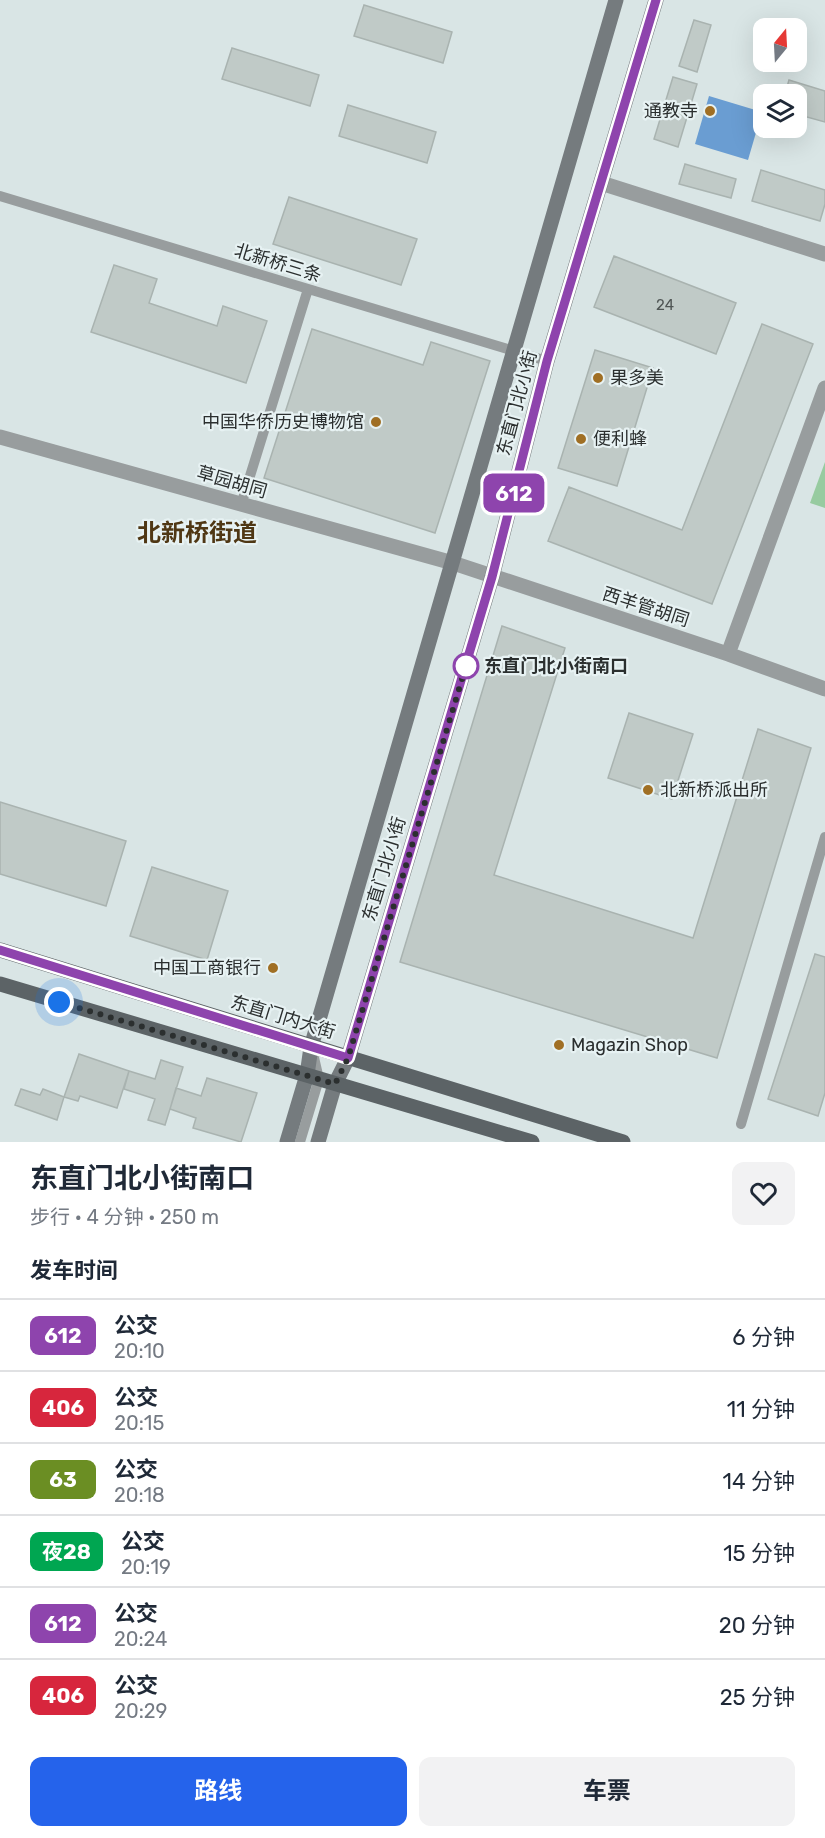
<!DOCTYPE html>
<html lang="zh">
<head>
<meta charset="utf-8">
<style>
  :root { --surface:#fff; --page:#f2f2f3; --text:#1f2937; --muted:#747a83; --line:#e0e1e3; --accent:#2563eb }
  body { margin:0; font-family:Rubik,"Noto Sans SC",sans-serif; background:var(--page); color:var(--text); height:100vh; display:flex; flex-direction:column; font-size:22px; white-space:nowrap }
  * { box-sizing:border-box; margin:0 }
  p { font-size:20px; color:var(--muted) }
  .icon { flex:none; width:33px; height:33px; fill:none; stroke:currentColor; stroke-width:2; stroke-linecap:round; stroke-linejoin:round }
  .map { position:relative; height:1142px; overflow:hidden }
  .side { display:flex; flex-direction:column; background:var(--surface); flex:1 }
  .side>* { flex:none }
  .badge { padding:0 12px; border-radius:9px; font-size:21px; line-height:39px }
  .needle { width:39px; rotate:18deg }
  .controls { position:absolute; left:753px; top:18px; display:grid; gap:12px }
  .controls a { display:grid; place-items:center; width:54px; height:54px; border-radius:12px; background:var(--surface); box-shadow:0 6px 24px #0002; font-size:30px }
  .you { position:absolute; width:30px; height:30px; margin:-15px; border:4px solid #fff; border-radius:50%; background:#1a73e8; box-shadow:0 0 0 9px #1a73e833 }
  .map>.badge { position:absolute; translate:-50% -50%; box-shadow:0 0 0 3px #fff }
  h2 { padding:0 30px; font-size:22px; line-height:54px }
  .round { display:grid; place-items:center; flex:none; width:63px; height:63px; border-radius:12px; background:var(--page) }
  .head { display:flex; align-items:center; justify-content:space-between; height:102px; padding:0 30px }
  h1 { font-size:28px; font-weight:700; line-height:45px }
  .primary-button { display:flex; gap:12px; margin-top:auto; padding:12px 30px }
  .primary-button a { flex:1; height:69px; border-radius:12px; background:var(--accent); color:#fff; font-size:24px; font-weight:700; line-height:69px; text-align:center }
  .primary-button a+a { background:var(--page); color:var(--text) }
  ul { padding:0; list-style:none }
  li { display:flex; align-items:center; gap:18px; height:72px; padding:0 30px; border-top:2px solid var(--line) }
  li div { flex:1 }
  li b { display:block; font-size:22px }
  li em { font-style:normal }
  li .badge { min-width:66px; font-weight:700; text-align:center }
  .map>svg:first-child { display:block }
  .green { fill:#97cba0 }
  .water { fill:#6a9dd2 }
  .building { fill:#c0cac7; stroke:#a9b3b0; stroke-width:1.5 }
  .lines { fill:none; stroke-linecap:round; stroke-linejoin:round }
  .lane { stroke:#989d9e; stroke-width:10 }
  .street { stroke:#989d9e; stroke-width:15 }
  .secondary { stroke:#757b7e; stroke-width:15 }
  .primary { stroke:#5c6366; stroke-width:15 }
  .line-casing { stroke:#fff; stroke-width:14 }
  .line { stroke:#8e44ad; stroke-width:9 }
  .walk { stroke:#2b2f2f; stroke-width:6; stroke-dasharray:0 10.8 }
  .poi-dot { fill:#a06f24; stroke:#e7f2f3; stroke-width:2 }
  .stop-dot { fill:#fff; stroke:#8e44ad; stroke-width:3 }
  .labels { text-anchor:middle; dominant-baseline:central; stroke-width:4.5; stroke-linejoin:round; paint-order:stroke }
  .number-label { font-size:15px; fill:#505655 }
  .poi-label { font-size:18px; fill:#2b2f2f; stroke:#e7f2f3; text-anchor:start }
  .street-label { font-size:18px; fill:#2b2f2f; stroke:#e7f2f3 }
  .stop-label { font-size:18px; font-weight:bold; fill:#2b2f2f; stroke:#e7f2f3; text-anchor:start }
  .district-label { font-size:24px; font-weight:bold; fill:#4f3714; stroke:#e7f2f3 }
</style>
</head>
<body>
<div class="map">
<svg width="825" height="1142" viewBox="0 0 825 1142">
  <rect width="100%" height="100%" fill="#d9e5e5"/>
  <path class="green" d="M825,462v46l-15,-5z"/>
  <path class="water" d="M709,96l53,16 -14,48 -53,-16z"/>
  <path class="building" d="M364,5l88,27 -9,31 -89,-27z
    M694,20l17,5 -14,47 -18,-6z
    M232,48l87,27 -9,31 -88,-27z
    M673,77l24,7 -19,63 -24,-8z
    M789,80l36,11v31l-29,-8v-20h-11z
    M348,105l88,27 -9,31 -88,-27z
    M685,164l51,15 -5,19 -52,-14z
    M761,170l64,20v14l-5,17 -68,-20z
    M289,197l128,42 -16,46 -128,-41z
    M614,256l122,47 -20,51 -122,-47z
    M114,265l43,14 -8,24 68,23 6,-20 44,15 -21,62 -155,-51z
    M762,324l51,20 -101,260 -164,-63 21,-54 113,43z
    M312,329l111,36 8,-23 59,19 -55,172 -171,-55z
    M595,350l58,18 -36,118 -59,-18z
    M502,626l63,22 -71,227 199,63 65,-209 53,19 -94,310 -317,-96z
    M629,713l64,21 -21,65 -64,-21z
    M0,802l126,39 -20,65 -106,-32z
    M152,867l76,24 -21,69 -77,-24z
    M815,954l10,3v136l-7,23 -50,-17z
    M79,1054l50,17 -12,37 -37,-12 -2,5 -14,-4z
    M161,1060l22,7 -18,58 -17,-5 7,-21 -31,-10 5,-18 26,8z
    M207,1078l50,15 -16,49 -48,-14 3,-10 -26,-9 6,-21 25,8z
    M21,1089l19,6 3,-6 21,8 -7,23 -42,-15z"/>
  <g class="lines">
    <path class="lane" d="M0,196l547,165
      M241,505l67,-216
      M741,1124l84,-287
      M300,1142l19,-63 -6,-26"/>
    <path class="street" d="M601,183l224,71
      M0,437l453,126 275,91 97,35
      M728,654l97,-266"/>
    <path class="secondary" d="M287,1142l20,-67 4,-28 305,-1047
      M318,1142l17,-58 13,-26 144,-481 55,-216 109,-361"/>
    <path class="primary" d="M0,950l623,192
      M0,984l532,158"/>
  </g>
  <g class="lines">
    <defs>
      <path id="line" d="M0,950l348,108 144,-481 55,-216 109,-361"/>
    </defs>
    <use href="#line" class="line-casing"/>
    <use href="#line" class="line"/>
    <path class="walk" d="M59,1002l276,82 13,-26 118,-392"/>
  </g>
  <g class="poi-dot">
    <circle cx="710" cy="111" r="6"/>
    <circle cx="598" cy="378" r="6"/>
    <circle cx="376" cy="422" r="6"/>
    <circle cx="581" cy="439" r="6"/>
    <circle cx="648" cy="790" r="6"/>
    <circle cx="273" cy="968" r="6"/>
    <circle cx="559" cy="1045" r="6"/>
  </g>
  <circle class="stop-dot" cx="466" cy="666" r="12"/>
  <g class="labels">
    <g class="number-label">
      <text x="665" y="305">24</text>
    </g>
    <g class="poi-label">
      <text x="698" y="111" text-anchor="end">通教寺</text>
      <text x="610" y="378">果多美</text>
      <text x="364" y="422" text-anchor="end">中国华侨历史博物馆</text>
      <text x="593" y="439">便利蜂</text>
      <text x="660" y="790">北新桥派出所</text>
      <text x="261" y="968" text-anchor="end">中国工商银行</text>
      <text x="571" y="1045">Magazin Shop</text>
    </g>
    <g class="street-label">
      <text transform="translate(278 263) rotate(17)">北新桥三条</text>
      <text transform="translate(517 403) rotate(-75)">东直门北小街</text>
      <text transform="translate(232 482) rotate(16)">草园胡同</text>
      <text transform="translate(646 607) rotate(18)">西羊管胡同</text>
      <text transform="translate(384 869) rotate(-73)">东直门北小街</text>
      <text transform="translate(283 1017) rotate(17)">东直门内大街</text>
    </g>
    <g class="stop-label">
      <text x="484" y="666">东直门北小街南口</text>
    </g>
    <g class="district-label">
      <text x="197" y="533">北新桥街道</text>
    </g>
  </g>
</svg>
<div class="controls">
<a><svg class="needle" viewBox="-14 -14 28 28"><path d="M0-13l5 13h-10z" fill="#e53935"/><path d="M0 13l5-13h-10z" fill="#747a83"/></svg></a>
<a><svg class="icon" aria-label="layers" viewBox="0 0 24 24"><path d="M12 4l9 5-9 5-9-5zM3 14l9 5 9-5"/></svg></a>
</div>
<div class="you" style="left:59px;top:1002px"></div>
<b class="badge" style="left:514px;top:493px;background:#8e44ad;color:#fff">612</b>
</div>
<section class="side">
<div class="head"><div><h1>东直门北小街南口</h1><p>步行 · 4 分钟 · 250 m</p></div><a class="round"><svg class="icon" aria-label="heart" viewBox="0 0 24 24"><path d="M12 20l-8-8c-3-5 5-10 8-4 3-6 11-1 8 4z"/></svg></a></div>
<h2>发车时间</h2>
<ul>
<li><span class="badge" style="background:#8e44ad;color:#fff">612</span><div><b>公交</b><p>20:10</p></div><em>6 分钟</em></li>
<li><span class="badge" style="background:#d7263d;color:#fff">406</span><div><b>公交</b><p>20:15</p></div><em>11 分钟</em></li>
<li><span class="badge" style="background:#6b8e23;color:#fff">63</span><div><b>公交</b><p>20:18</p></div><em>14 分钟</em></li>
<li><span class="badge" style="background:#00a651;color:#fff">夜28</span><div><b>公交</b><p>20:19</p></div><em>15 分钟</em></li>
<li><span class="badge" style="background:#8e44ad;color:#fff">612</span><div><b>公交</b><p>20:24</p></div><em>20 分钟</em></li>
<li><span class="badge" style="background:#d7263d;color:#fff">406</span><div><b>公交</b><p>20:29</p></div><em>25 分钟</em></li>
</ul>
<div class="primary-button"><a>路线</a><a>车票</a></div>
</section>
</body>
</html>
